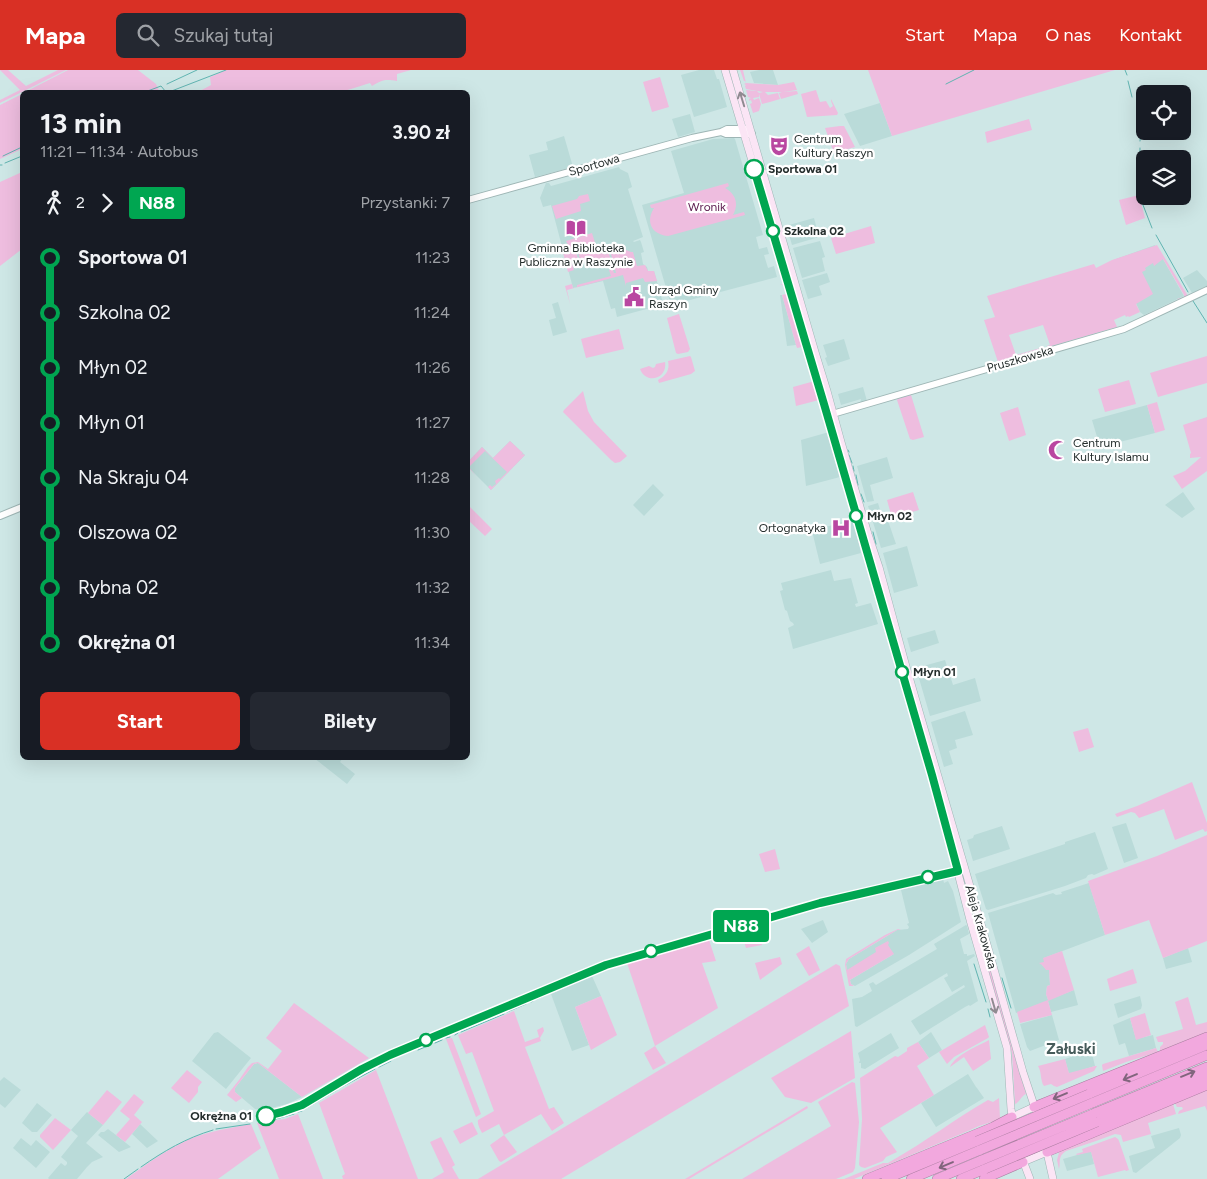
<!DOCTYPE html>
<html lang="pl">
<head>
<meta charset="utf-8">
<style>
  :root { --surface:#171b24; --page:#242831; --text:#f1f3f6; --muted:#9ea1a6; --accent:#d93025 }
  body { margin:0; font-family:Figtree,sans-serif; background:var(--page); color:var(--text); height:100vh; display:flex; flex-direction:column; font-size:19px; white-space:nowrap }
  * { box-sizing:border-box; margin:0 }
  p { font-size:16px; color:var(--muted) }
  .icon { flex:none; width:28px; height:28px; fill:none; stroke:currentColor; stroke-width:2; stroke-linecap:round; stroke-linejoin:round }
  .map { position:relative; flex:1; overflow:hidden }
  .side { position:absolute; left:20px; top:20px; width:450px; height:670px; display:flex; flex-direction:column; background:var(--surface); border-radius:8px; box-shadow:0 5px 20px #0002 }
  .side>* { flex:none }
  .badge { padding:0 10px; border-radius:4px; font-size:18px; line-height:32px }
  .controls { position:absolute; left:1136px; top:15px; display:grid; gap:10px }
  .controls a { display:grid; place-items:center; width:55px; height:55px; border-radius:8px; background:var(--surface); box-shadow:0 5px 20px #0002; font-size:25px }
  .map>.badge { position:absolute; translate:-50% -50%; box-shadow:0 0 0 2px #fff }
  .legs { display:flex; align-items:center; gap:8px; height:55px; padding:0 20px; font-size:16px }
  .legs p { margin-inline-start:auto }
  .summary { display:flex; align-items:center; justify-content:space-between; height:85px; padding:0 20px }
  h1 { font-size:28px; font-weight:700; line-height:38px }
  .button { display:flex; gap:10px; margin-top:auto; padding:10px 20px }
  .button a { flex:1; height:58px; border-radius:8px; background:var(--accent); color:#fff; font-size:20px; font-weight:700; line-height:58px; text-align:center }
  .button a+a { background:var(--page); color:var(--text) }
  ul { padding:0 20px; list-style:none }
  li { display:flex; align-items:center; gap:18px; height:55px; font-size:19px }
  li i { display:grid; place-items:center; width:8px; height:100%; margin:0 6px; background:currentColor }
  li i::after { content:''; width:12px; height:12px; margin:-6px; border:4px solid; border-radius:50%; background:var(--surface) }
  li p { margin-inline-start:auto }
  li:first-child i { background:linear-gradient(#0000 50%,currentColor 0) }
  li:last-child i { background:linear-gradient(currentColor 50%,#0000 0) }
  header { display:flex; align-items:center; gap:30px; box-sizing:border-box; height:70px; padding:0 25px; background:var(--accent); color:#fff }
  header strong { font-size:24px }
  nav { display:flex; gap:28px; margin-inline-start:auto; font-size:18px }
  .search { width:350px; height:45px; background:var(--page); display:flex; align-items:center; gap:12px; box-sizing:border-box; padding:0 18px; border-radius:8px; color:var(--muted); font-size:19px }
  .map>svg:first-child { display:block }
  .built { fill:#badbd9 }
  .green { fill:#eebddf }
  .lines { fill:none; stroke-linecap:round; stroke-linejoin:round }
  .stream { stroke:#60b4b1; stroke-width:1 }
  .tertiary-casing { stroke:#9eb6b5; stroke-width:8 }
  .secondary-casing { stroke:#9eb6b5; stroke-width:8 }
  .motorway-casing { stroke:#aa7da0; stroke-width:10 }
  .tertiary { stroke:#fff; stroke-width:6 }
  .secondary { stroke:#fbe5f5; stroke-width:7 }
  .motorway { stroke:#f2a8de; stroke-width:9 }
  .motorway-bridge-casing { stroke:#aa7da0; stroke-width:10; stroke-linecap:butt }
  .motorway-bridge { stroke:#f2a8de; stroke-width:9 }
  .oneway { stroke:#908a91 }
  .oneway2 { stroke:#81657d }
  .line-1-casing { stroke:#fff; stroke-width:11 }
  .line-1 { stroke:#00a651; stroke-width:8 }
  .stop-1-dot { fill:#fff; stroke:#00a651; stroke-width:2.5 }
  .labels { text-anchor:middle; dominant-baseline:central; stroke-width:4.5; stroke-linejoin:round; paint-order:stroke }
  .poi-label { font-size:12px; fill:#252e2d; stroke:#fff; text-anchor:start }
  .street-label { font-size:12px; fill:#252e2d; stroke:#fff }
  .stop-label { font-size:12px; font-weight:bold; fill:#252e2d; stroke:#fff; text-anchor:start }
  .park-label { font-size:12px; fill:#5f2052; stroke:#fff }
  .quarter-label { font-size:15px; font-weight:bold; fill:#465b5a; stroke:#fff }
</style>
</head>
<body>
<header>
<strong>Mapa</strong>
<div class="search"><svg class="icon" aria-label="search" viewBox="0 0 24 24"><circle cx="10" cy="10" r="6"/><path d="M15 15l6 6"/></svg>Szukaj tutaj</div>
<nav><a>Start</a><a>Mapa</a><a>O nas</a><a>Kontakt</a></nav>
</header>
<div class="map">
<svg width="1207" height="1109" viewBox="0 0 1207 1109">
  <rect width="100%" height="100%" fill="#cee7e6"/>
  <path class="built" d="M699,0h15l3,9h2l8,28 -33,10 -13,-42z
    M759,0h14l5,15 -24,-2 -4,-11z
    M880,33l12,33 -32,10 -16,-32z
    M690,44l5,18 -17,5 -6,-18z
    M564,66l9,31 -38,10 -6,-22 19,-5 -2,-8z
    M734,68l1,1 28,96 -7,2 3,12 8,-2 2,7 -5,1 4,13 6,-2 3,11 -106,28 -29,-100 42,-12 -13,-42 42,-12z
    M619,97l1,2 8,4 4,14 -4,2 15,48 -10,4 1,1 6,-2 1,2 3,10 -3,1 2,11 4,3 1,4h6l9,32 -2,2 -44,12 -2,-9 -4,1 -8,-28 -30,7 -22,-83 -8,2 -3,-9 6,-15h3l2,3z
    M814,148l5,19 -27,8 -5,-17 2,-3z
    M820,171l5,16 -3,1 3,13 -23,7 -9,-30z
    M1155,175l29,51 -40,19 -4,-3 -24,-53z
    M1197,200l10,11v5l-15,7 -9,-15z
    M827,203l3,9 -11,4 3,9 -14,4 -6,-19z
    M780,225h2l14,50 -9,1z
    M558,232l9,30 -14,4 -4,-16 7,-2 -4,-14z
    M844,269l6,20 -22,7 -3,-8 2,-1 -4,-12z
    M863,317l4,14 -7,3 1,-5 -20,6 -3,-11z
    M1147,335l8,28 -55,14 -8,-27z
    M829,362l3,14 -1,1 9,30 -34,9 -5,-46z
    M510,371l15,14 -34,35 -23,-23v-5l14,-15 11,11z
    M887,387l6,21 -23,7 4,16 -7,1 -10,-36z
    M653,414l11,11 -20,21 -11,-11z
    M1183,422l12,17 -13,9 -17,-13z
    M878,433l3,10 4,-1 11,32 -15,4 -13,-42z
    M853,449l8,34 -41,11 -8,-33z
    M907,476l11,40 -24,7 -11,-40z
    M831,500l3,11 17,-3 7,25 -3,1 1,3 15,-4 7,21 -85,25 -5,-21 6,-3 -1,-2 -3,-2 -3,-10 -2,-1 -5,-19 3,-1 -2,-7z
    M935,560l4,13 -28,9 -4,-14z
    M945,590l8,25 22,-7 6,23 -51,15 -14,-48z
    M965,641l8,24 -18,5 2,8 -8,3 4,13 -9,3 -13,-45z
    M314,688h26l2,1 -2,3 15,12 -8,10z
    M1126,753l12,35 -14,5 -12,-36z
    M1002,756l8,23 -37,12 -6,-21 6,-2 1,-3z
    M1095,762l13,37 -14,6 -2,-1 -4,1 -2,3 -21,8 -77,24 -2,-1 -11,-35 90,-30v-2z
    M943,809l1,4 4,-2 5,10 8,31 -52,33 -54,31 -4,-2 -1,-4 44,-26 -47,16 -1,-6 3,-5 48,-29 11,-1 1,-2 -2,-3 2,-1 -8,-33z
    M1089,813l16,52 -61,23v4l-2,3 7,5 1,15 -3,1 -1,8 2,6 26,-10 4,15 -27,7 -3,-11 -32,12 -28,-100 65,-20 3,2 6,-1 -1,-2z
    M823,850l5,12 -16,11 -11,-14z
    M966,855l1,1 2,8 -9,5 4,15h3v2l7,-2 1,2 -8,5 11,40 -8,5 -1,-1 -4,2 -45,28 -9,-14 54,-34 -1,-2 -12,7 -8,-14 4,-2 -1,-3 -90,54 -2,-1 -3,-27 10,-2 10,-6 -3,-7 4,-2 3,3 61,-36 -3,-5z
    M1188,878l4,14 -26,7 -3,-11z
    M592,906l9,20 -26,11 14,38 -17,6 -21,-57z
    M1140,926l2,9 -1,4 -23,9 -4,-14z
    M1052,945l7,25 -29,11 -3,-4 -7,-23z
    M1130,948l6,21 17,-4 3,13 -27,8 -4,-13 -6,2 -6,-20z
    M218,962l33,26 -25,31 -34,-28 22,-28z
    M931,962l11,18 -13,8 -11,-16z
    M891,963l8,15 -34,21 -4,-1v-5h-2l1,-3 -2,-7z
    M1091,980l4,16 -26,8 -4,-15z
    M258,993l44,34 -15,7 -16,4 -11,2 -5,-1 -20,-17v-4l19,-24z
    M968,1004l8,13 1,1 7,10 -48,29 -15,-24z
    M4,1007l17,13 -16,18 -5,-4v-23z
    M37,1033l15,12 -15,17h-5l-10,-9z
    M87,1042l16,13 -17,18 17,14 -11,5 -5,5 -10,12h-28l-1,-1 13,-15 4,3 2,-2v-2l-6,-5 17,-21 -7,-6z
    M140,1054l18,17 -11,7 -15,-14z
    M1179,1058l2,7 -1,3 -44,35 -3,-1 -4,-16 26,-8 -4,-12z
    M108,1059l8,6 15,12 -12,5 -21,-17 3,-3h3z
    M21,1068l10,8 5,-6 14,12 -14,16 -23,-20z
    M1091,1081l3,13 -27,7 -4,-12z"/>
  <path class="green" d="M0,0h8l18,16 32,-16h8l-66,33v-3l20,-10z
    M68,0h70l18,14 3,7 -3,1h-131z
    M226,0h185l-14,4v7c-12,-2 -15,-1 -25,5l-2,-3c-14,4 -36,14 -49,7l-2,1 -1,1h-120l13,-7 -1,-8z
    M740,0h3l3,13 32,2 16,-3 3,8 -14,2 14,-1 1,3 -17,5 -2,-6 3,-1h-17l3,3 10,-2 2,6 -10,3 -1,-5 1,5 -8,2 -3,-10v3l-6,1 1,2 5,-2 2,6 -2,7 -6,2 -3,-9 2,-1 -1,-3 -2,1v-2l2,-1 -3,-1 -2,-7 11,1 2,2 4,-1 -17,-3 -1,-3 1,-1 -2,-1 2,-1 -1,-2h-1z
    M868,0h247l-223,66z
    M660,7l9,30 -17,5 -9,-30z
    M816,20l4,12 6,-1 4,7 3,-2 -2,-5v-2l7,14 -1,2 -30,2 -6,-23z
    M22,24v55l-22,10v-54z
    M1029,49l3,11 -45,13 -2,-11z
    M840,56h4l11,21 -21,6 -9,-25z
    M22,102v77l-22,17v-84z
    M728,113l1,3 -4,2c11,6 14,16 8,27l11,-3 1,3 -77,21c-16,-1 -23,-14 -14,-28h-3l-1,-3z
    M588,124l2,7 -10,3 1,7 -25,8 -4,-13 25,-7 2,-3z
    M1139,125l6,23 -19,7 -7,-25z
    M871,156l4,17 -39,11 -5,-16z
    M592,163l4,13 6,4 12,-4 2,6 10,-2 5,2h2l4,14 8,-1 3,6h6l3,10 -12,1 -2,-4 -17,5v3l-3,-11 -56,15 3,14 -5,-18 7,-2 1,4 4,-1v-2l34,-9 -2,-6h4l1,3h2l-5,-19c-3,-1 -5,0 -8,0 -5,-1 -11,-7 -16,-9l-12,3 3,11 -7,2 3,9 -6,2 -7,-27 4,-1 3,1 -2,-4z
    M1157,175l31,51 -10,4 -1,-1 7,-2v-2l-21,-36 -9,7 -1,-3 -8,5 1,2 -4,2 11,22 -17,10 4,8 -11,5 -1,-1 -2,1 -1,-2 -11,5 3,7 -69,20 -1,-1 3,-1 -7,-20 -34,10 7,20 28,-8v1l-28,8 -18,6 -14,-42 11,-3 -8,-21 107,-32 2,4 16,-8z
    M588,176c9,5 10,9 21,8l3,9 -2,3 -2,2 -4,-10 -11,2 -1,-1 -5,1 -1,-1 -6,1 -3,-12 4,-1 1,3 3,2 3,-4z
    M780,214h2l3,2 19,62 -1,1 -1,-2 -5,1 -1,-3 -14,-50 4,-1 -3,-9z
    M679,244l11,35 -2,3 -10,2 -2,-1 -9,-35z
    M619,259l5,20 -38,9 -5,-19z
    M690,286l1,1 4,14 -4,3 -32,9 -1,-3c8,-4 12,-10 10,-19z
    M1207,286v27l-49,14 -8,-24z
    M665,292c3,17 -19,23 -25,7l9,-3 4,2 2,-1 1,-3z
    M1129,310l7,24 -31,8 -7,-23z
    M811,312l3,1 5,17 -23,6 -3,-19z
    M583,321l5,20 6,11 33,34 -7,6 -5,1 -4,-3 -48,-48 1,-2z
    M911,325l13,42 -11,3 -3,-1 -13,-39 1,-2z
    M1157,332l8,28 -10,3 -8,-28z
    M1018,337l8,28 -17,6 -9,-28z
    M1207,347v54l-25,18 -9,-13 12,-5 16,-14 -11,1v-4l1,-1 -8,-28z
    M510,371l13,12 -2,2 2,-1 2,1 -34,35 -3,-3 2,-2 2,2 4,-3 -1,-3 4,-3 1,1 7,-7 -22,-21 -16,16 7,9 -8,-9v-5l14,-15 11,11z
    M913,422l6,18 -27,8 -5,-18z
    M468,435l24,24 -7,7 -17,-16z
    M1088,658l6,19 -15,5 -6,-20z
    M1192,712l15,41v8l-2,1 -2,-3 -28,11 -11,-31 -25,9 -4,-5 -4,-1 -14,5 -2,-3 22,-8z
    M1207,765v106l-44,17 -14,-38 -44,15 -17,-54 69,-25z
    M775,779l5,20 -15,3 -6,-18z
    M963,808l12,45 9,21 42,150c-5,2 -6,8 -11,10l-3,-51 -18,-58z
    M757,856l5,19 -16,3 -5,-17z
    M898,859l3,1h-4l-48,29 -3,5 1,6 29,-18 -1,-4 13,-7 1,2 -1,2 6,9 -44,26 1,4 3,2h-5l-4,-21 1,-6 39,-24z
    M709,870l7,21 -14,2 16,45 -63,38 11,17 -13,7 -9,-17 11,-7 -28,-83z
    M809,876l11,24 -11,6 -13,-22z
    M1062,881l12,39 -26,11 4,14 -32,8 -3,-11 31,-12 -2,-6 1,-8 3,-1 -1,-15h-3l-4,-5 -3,-2 5,-1 -1,-4z
    M780,887l2,7 -22,16 -5,-17z
    M836,894l4,2 9,40 -288,173h-83z
    M1133,899l4,14 -27,8 -3,-12z
    M601,926l16,39 -26,15 -16,-43z
    M1188,927l8,28 11,-3v10l-47,19v-4l3,-3v-2h-5l-2,-5 27,-8 -8,-27z
    M294,933l75,55 -67,39 -44,-34 -4,1 -19,24v4l7,6 -6,4 -9,-7 12,-15 9,-13 4,-4 6,-1 10,7 14,-18 -16,-13z
    M514,941l11,31 14,-5 -2,-7 6,-3 1,4 -4,7 1,3 -16,6 24,62 5,-2 10,16 -12,8 -11,-17 -37,21 13,17 -16,10 -2,-1 -9,-16 14,-10 -5,-11 -17,9c-2,-4 -5,-9 -4,-13l16,-9 -22,-59 -6,2 -8,-19z
    M1145,943l6,22 -15,5 -6,-22z
    M985,955l4,12 -1,1 -34,19 -7,7 -8,-12z
    M851,961l4,47 -44,25 -26,-6 -14,-19z
    M452,968l29,76 -5,3 -30,-78z
    M989,970l2,19 -18,12 -9,-14 -14,10c5,-12 28,-21 39,-27z
    M918,972l11,16 -12,8 17,29 -54,33 17,24 -11,5 -3,4 -18,7 -4,-1 -2,-2 3,-46 -2,-41 35,-22 3,1 9,-6v-3z
    M1156,978l2,4 -32,10 -23,9 -1,-6 1,-1z
    M1065,989l4,14 26,-7h2l-3,5 -37,16 -3,-1 -3,-2 -7,2c-4,-5 -2,-14 -6,-20z
    M187,1000l15,12 -4,5v5l-9,11 -18,-15z
    M376,1000l42,109h-75l-1,-3 3,-2 -26,-71z
    M852,1012l3,1 4,39 -4,46 -2,4 -17,7h-94l89,-53 -13,-24z
    M1207,1019v22l-2,-5 -27,8 1,-3 4,-2 -1,-2h-5l-2,-4z
    M107,1020l15,12 -19,23 -15,-12z
    M134,1024l10,8 -10,13 8,7 -17,20 -9,-7 14,-16 -10,-8z
    M999,1028l1,21 -2,1 -19,6 -11,5 -114,48h-10l39,-16h5l5,-3c32,-18 62,-41 95,-60l5,2z
    M1173,1034l3,10 -28,9 3,11 -28,8 -2,-7 -6,-1 -19,7 -30,10c-9,6 -5,11 -7,18l-2,-9 3,-11 22,-7v1l11,-6z
    M807,1036l1,2 -119,71h-4z
    M298,1044l25,65h-44l-22,-56 28,-4z
    M55,1048l16,12 -18,20 -13,-13v-2z
    M472,1052l6,12 -18,10 -7,-13z
    M251,1054l10,24 -43,31h-92c25,-18 53,-39 82,-46 14,-4 29,-6 43,-9z
    M441,1067l14,28 -3,2 7,12h-27l12,-7 -14,-30z
    M1115,1067l3,2 1,2 10,29 -3,1 -1,-1 -27,7 -7,-25 -14,3 -1,-1 7,-2 -1,-3z"/>
  <g class="lines">
    <path class="stream" d="M1125,0l2,5
      M1128,11l4,16
      M167,14l30,-14
      M946,14l28,-14
      M145,22l16,-6 5,6
      M169,22l57,-22
      M1137,34l4,22 -1,15
      M3,86l19,-9
      M5,93l17,-7
      M0,95h2
      M1140,117l-1,-8 1,-31
      M1142,125l1,10 9,23
      M1156,165l32,57
      M1193,231l14,22
      M848,380l1,2
      M849,385l3,8
      M853,396l1,5
      M856,405l2,10
      M861,424l3,8
      M873,462l3,12
      M974,894l12,38
      M1002,908l9,30
      M537,929l9,-4
      M531,932l2,-1
      M988,939l2,8
      M507,942l19,-8
      M461,962l43,-18
      M455,965l3,-2
      M446,968l4,-1
      M435,973l7,-3
      M418,980l12,-5
      M379,997l12,-6
      M340,1018l35,-19
      M305,1039l32,-19
      M298,1042l4,-1
      M276,1049l18,-5
      M216,1059l34,-5
      M141,1097c23,-16 45,-29 72,-37
      M124,1109l14,-10"/>
    <defs>
      <path id="tertiary" d="M721,62l5,2h26
        M468,130l224,-62 29,-6 6,-3h20
        M829,345l295,-86 83,-39
        M0,446l22,-9"/>
      <path id="secondary" d="M725,0l100,336 122,424 23,90 37,128 4,61 2,12
        M733,0l82,282 12,39 14,51 27,92 11,33 26,96 83,285 35,124 13,39
        M1012,1047l22,-10
        M1046,1078l7,31
        M1022,1088l8,21
        M1023,1092l24,-10"/>
      <path id="motorway" d="M1089,1024l118,-49
        M1092,1033l115,-48
        M1034,1037l173,-70
        M1095,1043l112,-46
        M1097,1052l110,-46
        M1047,1082l160,-67
        M867,1109l126,-52 19,-10
        M886,1109l91,-38
        M911,1109l69,-29
        M937,1109l45,-19
        M961,1109l24,-10
        M984,1109l39,-17"/>
    </defs>
    <use href="#tertiary" class="tertiary-casing"/>
    <use href="#secondary" class="secondary-casing"/>
    <use href="#motorway" class="motorway-casing"/>
    <use href="#tertiary" class="tertiary"/>
    <use href="#secondary" class="secondary"/>
    <use href="#motorway" class="motorway"/>
    <defs>
      <path id="motorway-bridge" d="M977,1071l112,-47
        M980,1080l112,-47
        M982,1090l113,-47
        M985,1099l112,-47"/>
    </defs>
    <use href="#motorway-bridge" class="motorway-bridge-casing"/>
    <use href="#motorway-bridge" class="motorway-bridge"/>
  </g>
  <defs><path id="oneway-shaft" d="M-6 0H5M1.5-3L5.5 0L1.5 3" fill="none" stroke-width="1.6" stroke-linecap="round" stroke-linejoin="round" transform="scale(1.25)"/></defs>
  <g class="oneway">
    <use href="#oneway-shaft" transform="translate(742 29) rotate(-107)"/>
    <use href="#oneway-shaft" transform="translate(994 936) rotate(74)"/>
  </g>
  <g class="oneway2">
    <use href="#oneway-shaft" transform="translate(1188 1004) rotate(-22)"/>
    <use href="#oneway-shaft" transform="translate(1130 1007) rotate(157)"/>
    <use href="#oneway-shaft" transform="translate(1060 1026) rotate(157)"/>
    <use href="#oneway-shaft" transform="translate(946 1095) rotate(157)"/>
  </g>
  <g class="lines">
    <defs>
      <path id="line-1" d="M266,1046l16,-4 20,-7 60,-36 28,-14 216,-90 214,-62 138,-32 -26,-96 -108,-371 -70,-235"/>
    </defs>
    <use href="#line-1" class="line-1-casing"/>
    <use href="#line-1" class="line-1"/>
  </g>
  <defs>
    <symbol id="theatre-bare" viewBox="-9 -9 18 18"><path d="M-5-5.5Q0-4 5-5.5V0Q5 5 0 6Q-5 5-5 0ZM-3.3-2.5H-1v1.5H-3.3ZM1-2.5H3.3v1.5H1ZM-2.8 1Q0 5.5 2.8 1Z" fill="#b947a1" stroke="#fff" stroke-width="2.5" paint-order="stroke"/></symbol>
    <symbol id="library-bare" viewBox="-9 -9 18 18"><path d="M-6-4Q-3-5.5-.7-3.5V5Q-3 3-6 4ZM6-4Q3-5.5 .7-3.5V5Q3 3 6 4Z" fill="#b947a1" stroke="#fff" stroke-width="2.5" paint-order="stroke"/></symbol>
    <symbol id="civic-bare" viewBox="-9 -9 18 18"><path d="M-.6-6.5H3V-4.5H.6V-3L4-1V1h2V6H-6V1h2V-1L-.6-3ZM-1.2 2.5V6h2.4V2.5Z" fill="#b947a1" stroke="#fff" stroke-width="2.5" paint-order="stroke"/></symbol>
    <symbol id="mosque-bare" viewBox="-9 -9 18 18"><path d="M3.5-4.9A6 6 0 1 0 3.5 4.9A5 5 0 1 1 3.5-4.9Z" fill="#b947a1" stroke="#fff" stroke-width="2.5" paint-order="stroke"/></symbol>
    <symbol id="hospital-bare" viewBox="-9 -9 18 18"><path d="M-5-5h3v3.5h4V-5h3V5h-3V1.5h-4V5h-3Z" fill="#b947a1" stroke="#fff" stroke-width="2.5" paint-order="stroke"/></symbol>
  </defs>
  <g fill-rule="evenodd">
    <use href="#theatre-bare" x="765" y="62" width="28" height="28"/>
    <use href="#library-bare" x="562" y="144" width="28" height="28"/>
    <use href="#civic-bare" x="620" y="213" width="28" height="28"/>
    <use href="#mosque-bare" x="1044" y="366" width="28" height="28"/>
    <use href="#hospital-bare" x="827" y="444" width="28" height="28"/>
  </g>
  <g class="stop-1-dot">
    <circle cx="754" cy="99" r="9"/>
    <circle cx="773" cy="161" r="6"/>
    <circle cx="856" cy="446" r="6"/>
    <circle cx="902" cy="602" r="6"/>
    <circle cx="928" cy="807" r="6"/>
    <circle cx="651" cy="881" r="6"/>
    <circle cx="426" cy="970" r="6"/>
    <circle cx="266" cy="1046" r="9"/>
  </g>
  <g class="labels">
    <g class="poi-label">
      <text x="794" y="69">Centrum<tspan x="794" dy="14">Kultury Raszyn</tspan></text>
      <text x="576" y="178" text-anchor="middle">Gminna Biblioteka<tspan x="576" dy="14">Publiczna w Raszynie</tspan></text>
      <text x="649" y="220">Urząd Gminy<tspan x="649" dy="14">Raszyn</tspan></text>
      <text x="1073" y="373">Centrum<tspan x="1073" dy="14">Kultury Islamu</tspan></text>
      <text x="826" y="458" text-anchor="end">Ortognatyka</text>
    </g>
    <g class="street-label">
      <text transform="translate(594 95) rotate(-16)">Sportowa</text>
      <text transform="translate(1020 289) rotate(-16)">Pruszkowska</text>
      <text transform="translate(981 857) rotate(74)">Aleja Krakowska</text>
    </g>
    <g class="stop-label">
      <text x="768" y="99">Sportowa 01</text>
      <text x="784" y="161">Szkolna 02</text>
      <text x="867" y="446">Młyn 02</text>
      <text x="913" y="602">Młyn 01</text>
      <text x="252" y="1046" text-anchor="end">Okrężna 01</text>
    </g>
    <g class="park-label">
      <text x="707" y="137">Wronik</text>
    </g>
    <g class="quarter-label">
      <text x="1071" y="979">Załuski</text>
    </g>
  </g>
</svg>
<div class="controls">
<a><svg class="icon" aria-label="locate" viewBox="0 0 24 24"><circle cx="12" cy="12" r="6"/><path d="M12 2v4M12 18v4M2 12h4M18 12h4"/></svg></a>
<a><svg class="icon" aria-label="layers" viewBox="0 0 24 24"><path d="M12 4l9 5-9 5-9-5zM3 14l9 5 9-5"/></svg></a>
</div>
<b class="badge" style="left:741px;top:856px;background:#00a651;color:#fff">N88</b>
<section class="side">
<div class="summary"><div><h1>13 min</h1><p>11:21 – 11:34 · Autobus</p></div><b>3.90 zł</b></div>
<div class="legs"><svg class="icon" aria-label="walk" viewBox="0 0 24 24"><circle cx="13" cy="4" r="2"/><path d="M13 8l-2 6 4 7M11 14l-3 7M7 12l3-4h3l4 4"/></svg>2<svg class="icon" aria-label="forward" viewBox="0 0 24 24"><path d="M9 5l7 7-7 7"/></svg><b class="badge" style="background:#00a651;color:#fff">N88</b><p>Przystanki: 7</p></div>
<ul>
<li><i style="color:#00a651"></i><b>Sportowa 01</b><p>11:23</p></li>
<li><i style="color:#00a651"></i><span>Szkolna 02</span><p>11:24</p></li>
<li><i style="color:#00a651"></i><span>Młyn 02</span><p>11:26</p></li>
<li><i style="color:#00a651"></i><span>Młyn 01</span><p>11:27</p></li>
<li><i style="color:#00a651"></i><span>Na Skraju 04</span><p>11:28</p></li>
<li><i style="color:#00a651"></i><span>Olszowa 02</span><p>11:30</p></li>
<li><i style="color:#00a651"></i><span>Rybna 02</span><p>11:32</p></li>
<li><i style="color:#00a651"></i><b>Okrężna 01</b><p>11:34</p></li>
</ul>
<div class="button"><a>Start</a><a>Bilety</a></div>
</section>
</div>
</body>
</html>
